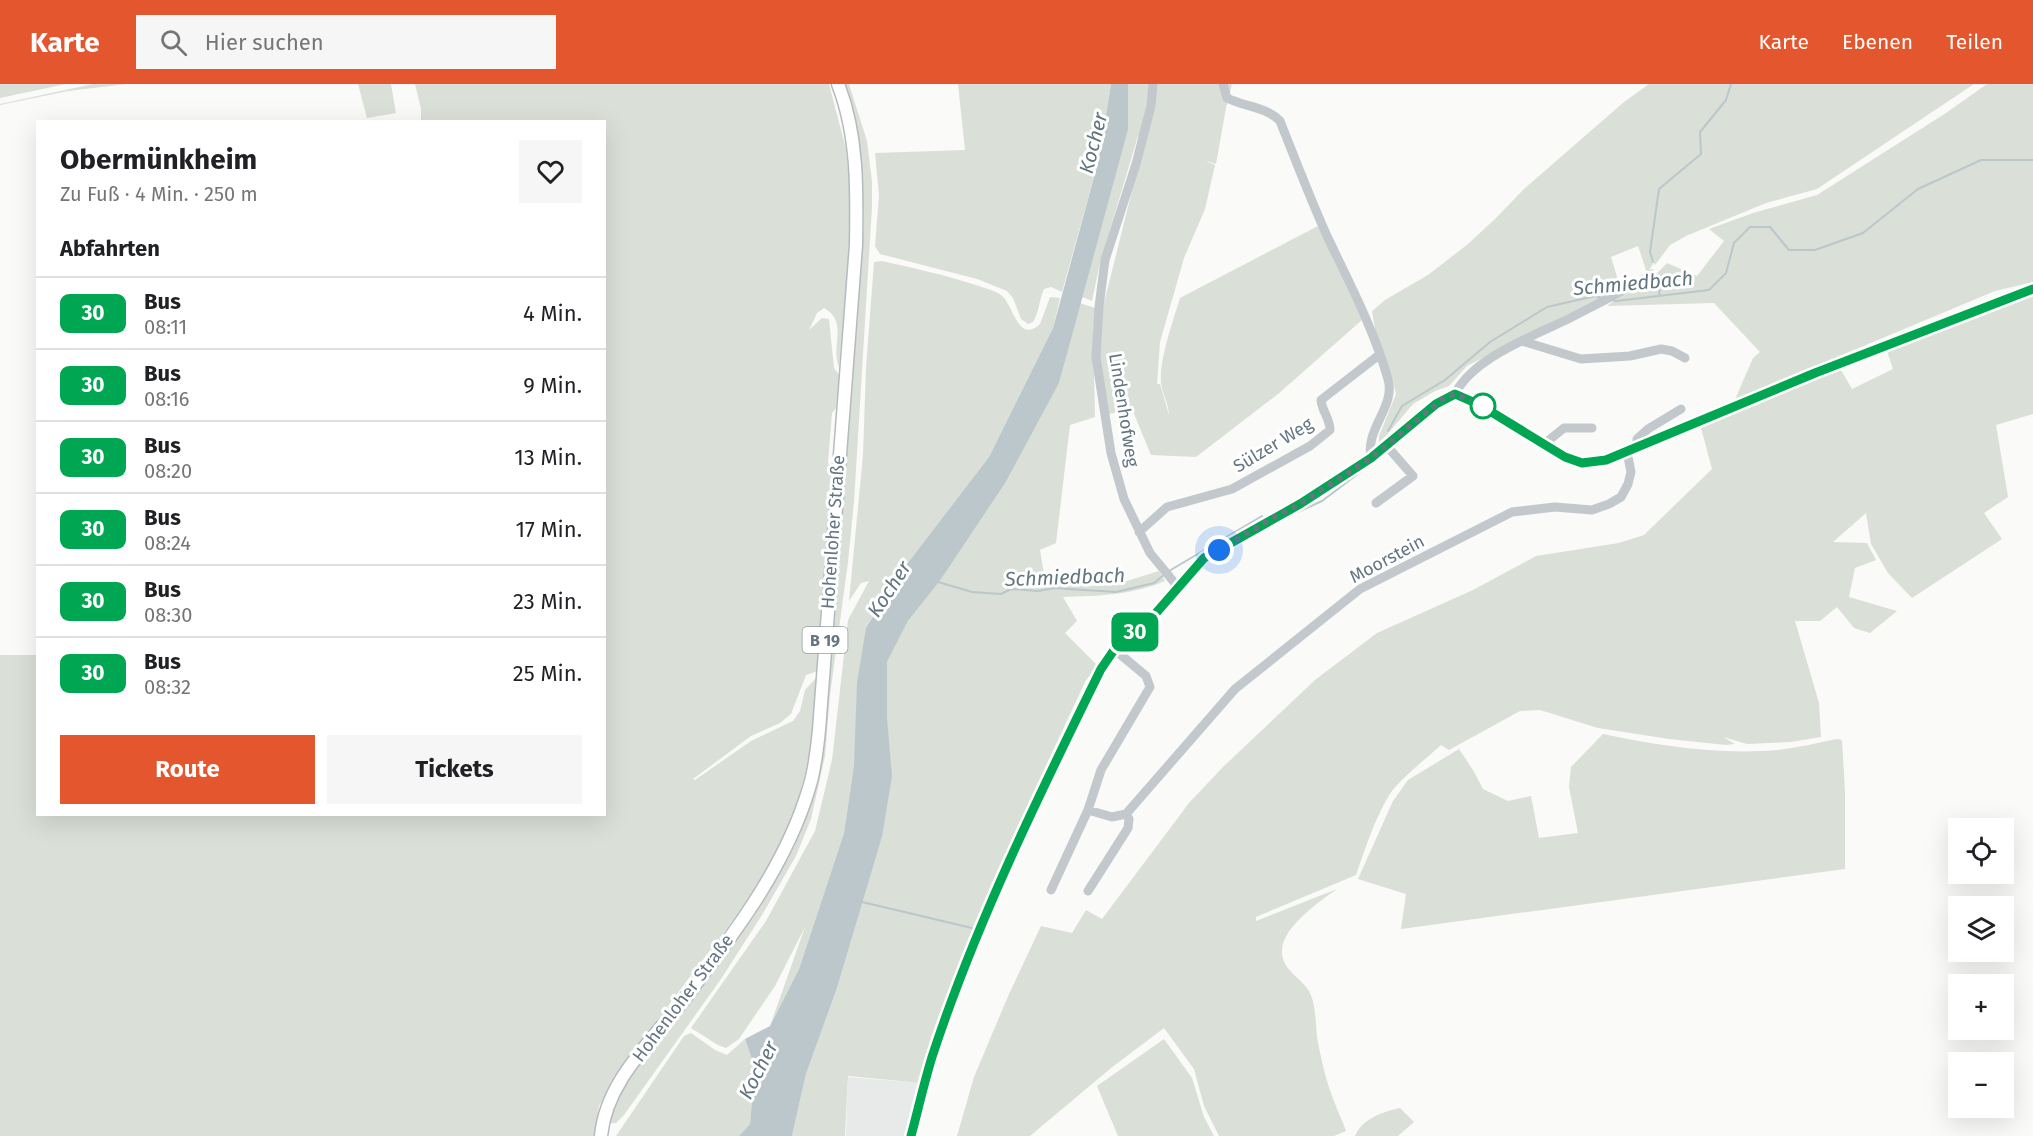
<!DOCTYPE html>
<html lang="de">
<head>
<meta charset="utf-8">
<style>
  :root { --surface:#fff; --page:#f6f6f6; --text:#202124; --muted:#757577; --line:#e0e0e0; --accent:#e4572e }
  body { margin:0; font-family:"Fira Sans",sans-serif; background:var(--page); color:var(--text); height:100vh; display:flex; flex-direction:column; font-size:22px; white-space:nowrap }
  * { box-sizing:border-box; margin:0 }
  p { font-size:20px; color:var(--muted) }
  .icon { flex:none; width:33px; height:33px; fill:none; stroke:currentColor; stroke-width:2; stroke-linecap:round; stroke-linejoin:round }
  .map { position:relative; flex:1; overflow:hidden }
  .details { position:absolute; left:36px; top:36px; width:570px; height:696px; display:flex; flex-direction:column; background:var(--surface); border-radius:0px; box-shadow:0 6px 24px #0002 }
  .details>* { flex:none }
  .badge { padding:0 12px; border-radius:9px; font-size:21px; line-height:39px }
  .controls { position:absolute; left:1948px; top:734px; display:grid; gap:12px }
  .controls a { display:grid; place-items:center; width:66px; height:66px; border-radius:0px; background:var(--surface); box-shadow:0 6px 24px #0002; font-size:30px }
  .you { position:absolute; width:30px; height:30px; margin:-15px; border:4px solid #fff; border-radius:50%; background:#1a73e8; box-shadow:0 0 0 9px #1a73e833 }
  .map>.badge { position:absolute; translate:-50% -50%; box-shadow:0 0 0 3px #fff }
  h2 { padding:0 24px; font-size:22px; line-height:54px }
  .round { display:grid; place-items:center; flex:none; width:63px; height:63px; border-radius:0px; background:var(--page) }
  .summary { display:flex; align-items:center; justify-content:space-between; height:102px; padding:0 24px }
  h1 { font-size:28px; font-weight:700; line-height:45px }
  .action { display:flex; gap:12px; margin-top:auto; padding:12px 24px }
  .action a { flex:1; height:69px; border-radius:0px; background:var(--accent); color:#fff; font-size:24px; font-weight:700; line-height:69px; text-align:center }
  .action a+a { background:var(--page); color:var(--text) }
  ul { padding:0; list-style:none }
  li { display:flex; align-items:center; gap:18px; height:72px; padding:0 24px; border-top:2px solid var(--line) }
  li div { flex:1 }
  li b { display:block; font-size:22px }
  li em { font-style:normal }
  li .badge { min-width:66px; font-weight:700; text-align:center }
  header { display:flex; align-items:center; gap:36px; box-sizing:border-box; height:84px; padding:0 30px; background:var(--accent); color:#fff }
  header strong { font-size:28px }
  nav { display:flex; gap:33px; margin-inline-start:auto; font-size:21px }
  .search { width:420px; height:54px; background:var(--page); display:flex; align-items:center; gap:15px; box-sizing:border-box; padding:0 21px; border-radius:0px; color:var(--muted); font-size:22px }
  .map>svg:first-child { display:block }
  .built { fill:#e8e9e9 }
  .green { fill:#dadfd7 }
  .water { fill:#bbc7cb }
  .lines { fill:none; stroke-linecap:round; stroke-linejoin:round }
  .stream { stroke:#bbc7cb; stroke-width:2 }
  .major-casing { stroke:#b5babe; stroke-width:15 }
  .minor { stroke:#c3c8cc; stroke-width:9 }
  .major { stroke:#fff; stroke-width:12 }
  .line-casing { stroke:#fff; stroke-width:14 }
  .line { stroke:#00a651; stroke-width:9 }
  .walk { stroke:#657683; stroke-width:6; stroke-dasharray:0 10.8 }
  .stop-dot { fill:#fff; stroke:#00a651; stroke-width:3 }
  .labels { text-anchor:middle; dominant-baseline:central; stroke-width:6; stroke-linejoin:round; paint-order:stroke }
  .shield { fill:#fff; stroke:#939fa8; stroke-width:1.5 }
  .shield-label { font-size:16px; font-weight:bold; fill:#657683 }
  .street-label { font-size:18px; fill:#657683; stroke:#fff }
  .water-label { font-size:20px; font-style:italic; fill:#60757c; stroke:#fff }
</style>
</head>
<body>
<header>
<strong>Karte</strong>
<div class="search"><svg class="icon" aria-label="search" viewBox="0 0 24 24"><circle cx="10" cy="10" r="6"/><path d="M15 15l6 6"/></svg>Hier suchen</div>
<nav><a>Karte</a><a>Ebenen</a><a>Teilen</a></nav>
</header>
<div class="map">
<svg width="2033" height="1052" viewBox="0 0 2033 1052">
  <rect width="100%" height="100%" fill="#fafaf8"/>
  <path class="built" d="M848,993l73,6 -14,53h-61z"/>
  <path class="green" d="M0,0h66l-66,14z
    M93,0h34l-59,7 -68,14v-1z
    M358,0h33l5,29 -29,5z
    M415,0h414l17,65 5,50 -1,43 -11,125c-9,-21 10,-45 -15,-59l-7,5 -8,17 13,-12 7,1 5,49 5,7 -3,33 -4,5 -4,49 4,14 -14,195 -12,4 -15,39 -11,9 -29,13 -58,43 2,1 56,-39 42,-20 7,-10 5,-21 11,-12c-2,49 -7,98 -26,143 -23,59 -63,107 -101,157 -27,35 -52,71 -77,107l-13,21 -4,30h-595v-481h37l1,159h566v-692l-183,-1v-12z
    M842,0h7l18,57 5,41v25l-18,295 -6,60 -18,133 -5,61 -14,63 -15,37 -34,59 -41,64 -97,136 -8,8 -9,1c11,-34 37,-64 58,-93 45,-60 97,-117 130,-186 9,-19 15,-40 20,-60l49,-561 -3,-56z
    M958,0h153l-12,75 -37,133 -11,-5 -7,2c-5,11 -5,24 -11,33l-5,2 -7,-5 -8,-21 -6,-7 -30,-12 -97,-25 -5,-8 4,-51 -4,-42 90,-3z
    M1128,0h104l-6,24 -10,56 -11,-3 10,4 -10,44 -21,49 -24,84 -3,42h3l9,31c0,-10 -7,-22 -8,-32 -2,-23 12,-62 19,-85l138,-72 44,94 -84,74 -82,63 -45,-2 -19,-46 -23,5 -10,-58 4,-49 36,-144 3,-25 -4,-2 -38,127 -8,38 -10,-4 46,-167z
    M1649,0h325l-157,105 -51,14 -80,33 -16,9 -15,20 -5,-8 3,7 -6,9 -9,-27 -27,11 9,30 -153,79 -18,20 -14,5 -22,13 -34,40v-8l17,-42 -3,-14 -17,-45 -4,-24 13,-11 43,-25 40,-31 27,-25 29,-30 100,-87z
    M1987,0h46v198l-38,9 -158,66 -104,47 20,-46 7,-6 -46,-49 -107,3 10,-7 29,-14 21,-22 30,13 27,-35 -15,-12 44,-16 64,-18 129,-82z
    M882,177c31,7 63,14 94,24 8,3 18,5 25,10 12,8 17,50 39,29l10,-27 10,1 -7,30 -64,129 -92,120 -31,51 -12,137 -10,68 -45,136 -29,57 35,-99 -30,59 -36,53 -13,9 -8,-3 -27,-17 75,-107 49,-90 17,-71 16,-140 21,-39 -8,2 -12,18 14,-146 3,-87 8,-106z
    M2033,212v118l-37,11 12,72 -24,16 18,26 -90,59 -24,-25 -17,-29 -5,-31 -33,29 34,1 9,17 -21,8 -6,29 48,14 -27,22 -16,-5 -17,-21 -17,14h-25l24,82 2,34 -30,5 -44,2 -24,-7 12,7 -9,1 -57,-6 -71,-11 -58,-18 -20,1 -71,39 -8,-5c-14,13 -45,37 -53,52 -14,24 -23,52 -32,78l-100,42v4l81,-32c-17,12 -53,37 -55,60 -2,23 24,29 30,49 5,16 3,34 7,50 4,18 8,36 15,53 3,10 9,20 12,30l-12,5h-115l-15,-30 -10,-37 -30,-41 -53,40 -81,68h-73l17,-59 35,-83 32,-68 31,7 14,-23 16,9 87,-116 34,-36 92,-87 62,-47 96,-43 63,-34 83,-13 25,-8 68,-66 -11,-41 28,-12 2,-4 52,-22 58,-20 11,19 41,-20 -6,-18 113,-46z
    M1080,219l15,5 -2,24 2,85 -25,8 -14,118 -16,7 4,24 12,6 25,-1 4,7 29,-1 45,-14 6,10c-33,14 -67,15 -102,16l14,24 -12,12 33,33 -12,14c-61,132 -127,262 -165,403l-73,-7 -3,60h-53l14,-62 31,-86 45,-151 5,-119v-56l21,-41 31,-39 120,-199z
    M1603,650c56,12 117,21 174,16 20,-2 40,-7 60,-11l5,1 3,52v77l-444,60 5,-35 -48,-15 35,-78 15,-21 51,-31 14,21 10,19 25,12 23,-5 8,42 39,-5 -9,-46 2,-20z
    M691,949l24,17 12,5 18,-16 10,29 -5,56 -11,12h-123l68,-100z
    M1164,955l28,39 12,39 10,19h-96l-21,-50z
    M1400,1024l14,14 -16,14h-43c8,-18 28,-24 45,-28z"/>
  <path class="water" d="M1111,0h17v46l-69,253 -54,100 -66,99 -31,39 -21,41v56l5,58 -10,61 -45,151 -31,86 -14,62h-53l11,-12 5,-56 -10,-29 25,-13 29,-57 45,-136 10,-68 3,-82 9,-55 31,-51 92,-120 64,-129 46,-169z"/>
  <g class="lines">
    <path class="stream" d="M1653,178l-3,-10 9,-63 42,-35 -1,-22 26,-32 5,-16
      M1659,212l2,-20
      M1611,216l5,1 93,-11 17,-17 8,-30 16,-16h20l19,23h26l48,-17 55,-44 63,-29h52
      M1388,347l14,-25 43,-26 45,-38 57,-35 48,-11 7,2
      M1298,428l24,-11 57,-43
      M1169,487l93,-55
      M938,498l34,10 29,2 10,-5 27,2 16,-3 62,4 38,-9 11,-9
      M858,817l114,27"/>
    <defs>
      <path id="major" d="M601,1052c5,-54 49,-93 81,-134 50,-66 103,-133 127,-214 6,-18 8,-39 10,-58l37,-485c1,-54 2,-110 -18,-161"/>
    </defs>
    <use href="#major" class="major-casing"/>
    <path class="minor" d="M1153,0l-2,22 -15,58 -31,96 -6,47 -3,50 15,96 13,46 26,54 28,34
      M1223,0l4,14c18,9 38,8 53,23 15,38 30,77 47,115 22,46 47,94 61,143 8,28 -23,49 -17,79
      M1522,257l59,18 49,-3 31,-7 11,2 13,7
      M1455,310c18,-36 76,-57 111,-74 23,-12 47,-24 70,-36l16,-10
      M1544,360l20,-16h28
      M1637,363v-8l11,-10 33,-20
      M1376,419l37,-27 -27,-31
      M1139,448l28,-25 65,-18 78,-43 20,-16c0,-11 -8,-19 -9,-30l58,-45
      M1115,566l31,26 4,11 -49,83 -13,40 24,7 14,-3 109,-125 125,-100 152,-77 43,-5 37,3 17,-6 12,-7 7,-13 3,-12 -4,-20
      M1051,806l37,-80
      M1088,807l40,-63 1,-9 -3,-5
      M911,1052l21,-79 42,-113 65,-148 62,-127 14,-19 41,-37 48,-55 44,-23 27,-18 25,-13 71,-46 64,-54 20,-10 25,11 85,52 17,6 24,-3 209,-87 218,-84"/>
    <use href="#major" class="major"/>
  </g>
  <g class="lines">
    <defs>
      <path id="line" d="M911,1052c7,-26 13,-53 21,-79 43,-132 108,-264 169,-388l13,-19 42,-37 48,-55 96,-54 71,-46 65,-54 19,-10 25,11 85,52 17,6 24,-3 209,-87 218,-84"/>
    </defs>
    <use href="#line" class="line-casing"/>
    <use href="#line" class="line"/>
    <path class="walk" d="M1219,466l56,-33 25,-13 71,-46 74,-61 10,-3 28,12"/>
  </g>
  <circle class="stop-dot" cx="1483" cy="322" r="12"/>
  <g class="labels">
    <rect class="shield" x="802.5" y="543" width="45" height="26" rx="4.5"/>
    <g class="shield-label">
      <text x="825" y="556">B 19</text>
    </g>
    <g class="street-label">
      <text transform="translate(1124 326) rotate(81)">Lindenhofweg</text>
      <text transform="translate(1273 361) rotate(-31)">Sülzer Weg</text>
      <text transform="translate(833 448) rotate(-86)">Hohenloher Straße</text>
      <text transform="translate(1387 475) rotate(-28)">Moorstein</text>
      <text transform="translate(683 914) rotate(-53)">Hohenloher Straße</text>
    </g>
    <g class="water-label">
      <text transform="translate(1093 59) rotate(-76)">Kocher</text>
      <text transform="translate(1633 199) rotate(-5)">Schmiedbach</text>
      <text transform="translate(1065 493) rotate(-2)">Schmiedbach</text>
      <text transform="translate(889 505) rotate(-57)">Kocher</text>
      <text transform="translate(758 986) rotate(-63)">Kocher</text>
    </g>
  </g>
</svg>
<div class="controls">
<a><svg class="icon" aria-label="locate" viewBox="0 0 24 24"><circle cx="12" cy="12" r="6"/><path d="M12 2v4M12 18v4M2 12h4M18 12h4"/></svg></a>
<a><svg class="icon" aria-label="layers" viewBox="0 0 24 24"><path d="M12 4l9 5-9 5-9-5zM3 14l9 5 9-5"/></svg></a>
<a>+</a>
<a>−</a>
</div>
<div class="you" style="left:1219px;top:466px"></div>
<b class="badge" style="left:1135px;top:548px;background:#00a651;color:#fff">30</b>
<section class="details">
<div class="summary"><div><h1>Obermünkheim</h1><p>Zu Fuß · 4 Min. · 250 m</p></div><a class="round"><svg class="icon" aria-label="heart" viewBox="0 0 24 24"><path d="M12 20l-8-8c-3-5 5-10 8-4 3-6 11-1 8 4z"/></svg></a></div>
<h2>Abfahrten</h2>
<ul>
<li><span class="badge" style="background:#00a651;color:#fff">30</span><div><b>Bus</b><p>08:11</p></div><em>4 Min.</em></li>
<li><span class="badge" style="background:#00a651;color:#fff">30</span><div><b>Bus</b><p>08:16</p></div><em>9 Min.</em></li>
<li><span class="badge" style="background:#00a651;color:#fff">30</span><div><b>Bus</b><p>08:20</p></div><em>13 Min.</em></li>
<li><span class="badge" style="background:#00a651;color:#fff">30</span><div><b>Bus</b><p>08:24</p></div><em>17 Min.</em></li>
<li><span class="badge" style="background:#00a651;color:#fff">30</span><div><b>Bus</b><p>08:30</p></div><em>23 Min.</em></li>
<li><span class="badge" style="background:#00a651;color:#fff">30</span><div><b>Bus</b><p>08:32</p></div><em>25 Min.</em></li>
</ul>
<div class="action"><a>Route</a><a>Tickets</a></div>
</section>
</div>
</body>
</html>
